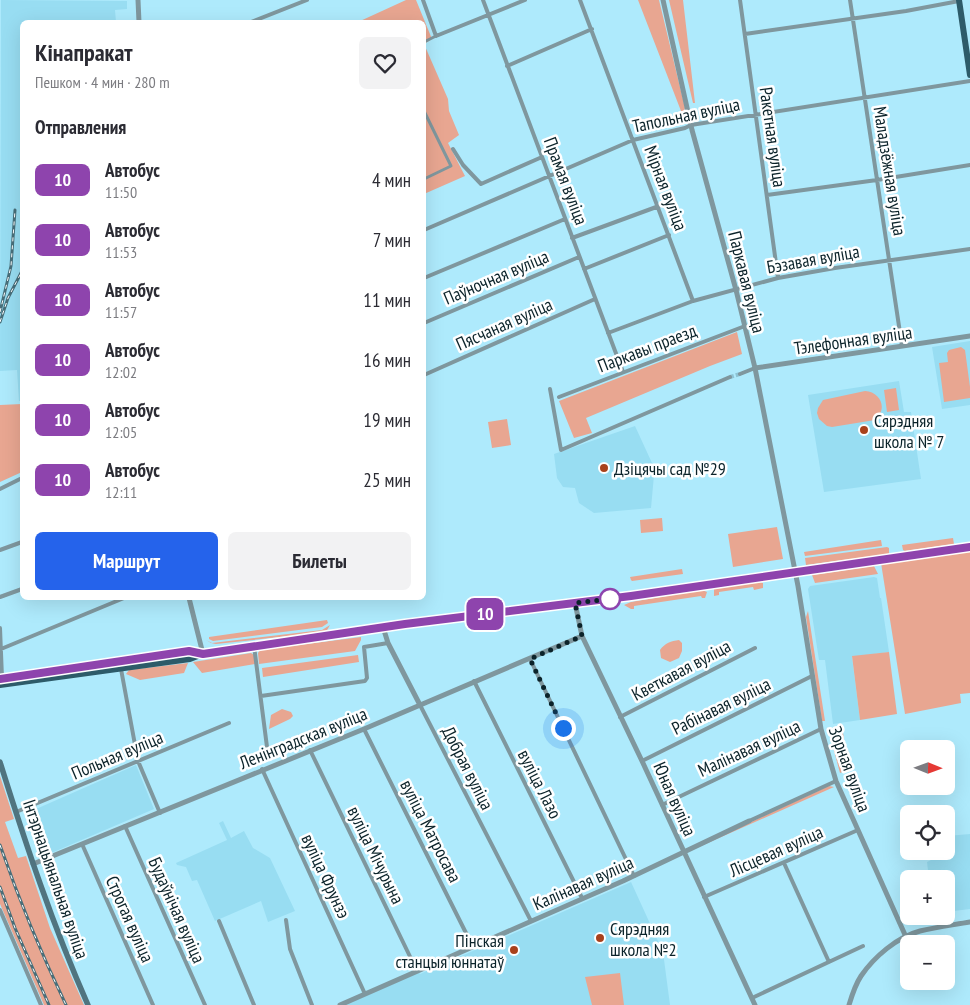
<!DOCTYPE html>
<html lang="ru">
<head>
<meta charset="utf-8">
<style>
  :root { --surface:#fff; --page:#f2f2f3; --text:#2b2b33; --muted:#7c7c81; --accent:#2563eb }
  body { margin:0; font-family:"PT Sans Narrow",sans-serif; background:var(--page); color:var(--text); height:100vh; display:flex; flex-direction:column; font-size:19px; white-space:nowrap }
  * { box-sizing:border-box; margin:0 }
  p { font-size:16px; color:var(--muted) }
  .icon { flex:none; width:28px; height:28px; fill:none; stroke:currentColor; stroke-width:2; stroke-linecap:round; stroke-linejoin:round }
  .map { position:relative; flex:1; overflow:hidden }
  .panel { position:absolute; left:20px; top:20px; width:406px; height:580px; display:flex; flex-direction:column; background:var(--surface); border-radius:8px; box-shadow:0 5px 20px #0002 }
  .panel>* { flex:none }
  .badge { padding:0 10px; border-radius:8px; font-size:18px; line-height:32px }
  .needle { width:32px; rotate:91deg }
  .tools { position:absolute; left:900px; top:740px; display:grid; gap:10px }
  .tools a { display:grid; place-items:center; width:55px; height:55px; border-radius:8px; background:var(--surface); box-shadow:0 5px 20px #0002; font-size:25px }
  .you { position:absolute; width:25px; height:25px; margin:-12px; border:4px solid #fff; border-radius:50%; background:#1a73e8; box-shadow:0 0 0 8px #1a73e833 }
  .map>.badge { position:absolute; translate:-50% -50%; box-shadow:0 0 0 2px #fff }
  h2 { padding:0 15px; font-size:19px; line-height:45px }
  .round { display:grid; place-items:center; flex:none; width:52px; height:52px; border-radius:8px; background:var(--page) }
  .headline { display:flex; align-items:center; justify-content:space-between; height:85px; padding:0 15px }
  h1 { font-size:24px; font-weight:800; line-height:38px }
  .action { display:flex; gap:10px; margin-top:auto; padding:10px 15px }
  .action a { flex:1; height:58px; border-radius:8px; background:var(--accent); color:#fff; font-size:20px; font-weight:800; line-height:58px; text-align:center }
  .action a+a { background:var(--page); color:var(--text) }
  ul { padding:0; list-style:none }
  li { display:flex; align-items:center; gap:15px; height:60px; padding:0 15px }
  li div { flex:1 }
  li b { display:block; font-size:19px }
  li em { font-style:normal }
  li .badge { min-width:55px; font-weight:700; text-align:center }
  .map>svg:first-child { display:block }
  .built { fill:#98ddf2 }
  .green { fill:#e8a691 }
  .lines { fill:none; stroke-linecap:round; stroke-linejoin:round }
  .minor-tunnel { stroke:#8dc2d2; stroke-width:4; stroke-dasharray:4 2; stroke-linecap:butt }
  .pedestrian { stroke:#7f979e; stroke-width:3 }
  .minor { stroke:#7f979e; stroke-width:4 }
  .tertiary { stroke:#7f979e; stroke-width:5 }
  .secondary { stroke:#50747f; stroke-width:5.5 }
  .primary { stroke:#2d5b69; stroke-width:6 }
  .rail-casing { stroke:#486e79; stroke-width:3 }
  .rail { stroke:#fff; stroke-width:1; stroke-dasharray:4; stroke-linecap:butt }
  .line-casing { stroke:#fff; stroke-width:11 }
  .line { stroke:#8e44ad; stroke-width:8 }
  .walk { stroke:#0b232a; stroke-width:5; stroke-dasharray:0 9 }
  .poi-dot { fill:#a8411c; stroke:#fff; stroke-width:2 }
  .stop-dot { fill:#fff; stroke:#8e44ad; stroke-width:2.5 }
  .labels { text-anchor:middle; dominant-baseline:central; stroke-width:5; stroke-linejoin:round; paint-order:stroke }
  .street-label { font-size:18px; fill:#0b232a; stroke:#fff }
  .poi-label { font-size:18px; fill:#0b232a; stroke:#fff; text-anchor:start }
</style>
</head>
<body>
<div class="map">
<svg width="970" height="1005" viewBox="0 0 970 1005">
  <rect width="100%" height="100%" fill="#aeeafc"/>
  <path class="built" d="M1,0l126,1v8l-12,1 1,12h-94v379h-3l-2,-31 -17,1z
    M970,341v64l-28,4 -10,-62z
    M899,381l5,31h7l10,67 -97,13 -16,-97z
    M635,426l17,37 2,12 -3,33 -57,5 -15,-10 -4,-15 -12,-1 -6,-9 -3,-24z
    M874,577l3,1 3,20h1l8,54 -37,5 8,63 -27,4 -8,-64h-6l-11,-71 2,-3z
    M136,765l18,44 -112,48 -15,-44z
    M223,821l8,17 13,-7 9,17 17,10 25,53 -27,11 -7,-21 -46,20 -18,-41 -5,1 -6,-14 -9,-2 -1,-2 51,-23 -8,-17z
    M970,834v75l-24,3v-33h-17l-2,-17 6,-3 -3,-8h16l1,-15z
    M631,882l32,70 7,53h-325l74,-33 1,2z"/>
  <path class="green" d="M406,0h10l16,39 -8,5 24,55 1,12 10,24 -11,8 17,33 -41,18v-172h-66z
    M638,0h21l26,108 -1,3h-3z
    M669,0h14l12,103h-2z
    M737,332l5,22 -32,12 -124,52 6,15 -18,5 -15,-37z
    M961,347l4,3 5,37v11l-26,4 -5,-39 9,-1 -1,-9 2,-3z
    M896,388l3,22 -12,2 -3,-22z
    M865,391c16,1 23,18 10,29l-43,7 -5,-1 -8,-7 -2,-6 1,-5 5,-8z
    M22,404v68l-22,10v-77z
    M507,419l4,26 -19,3 -4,-26z
    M662,518l1,13 -22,2 -1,-13z
    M777,527l6,32 -50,8 -5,-33z
    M953,538l1,6 -49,7 -2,-1 -1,-5z
    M881,540l1,6 -77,10 -1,-4z
    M887,547l2,1v6l-83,11 -1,-7z
    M970,551v142l-10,1 1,9 -56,11 -24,-151z
    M874,566l4,8 -63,9 -3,-8z
    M682,569l1,5 -51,7 -1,-1 -1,-3z
    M760,582l3,1v5l-9,2 -1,-3 -34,5v3l-5,1v-8z
    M702,590l5,2 -2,6h-3l-1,-2 -67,10v3h-3l-7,-4 7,-3z
    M808,611l17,110h-3l-16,-104z
    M327,620l1,3 -6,4 -109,14 -4,-2v-2z
    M330,625l-4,7 -110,12 -5,-1 -5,-3 6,3 110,-13z
    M361,637v3l-6,11 -96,13 -1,-11 2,-3z
    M679,640l3,3v8l-3,7 -9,4 -9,-4 -1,-8c5,-7 11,-9 19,-10z
    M889,652l8,62 -37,6 -8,-64z
    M251,653l3,2 1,9 -53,9 -9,-11z
    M358,655l1,7 -96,15 -1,-9z
    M188,663l-4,10 -44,7 -14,-6 3,-4z
    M282,709l9,3 2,4 -3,3 -21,10 2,-14z
    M843,733l6,36 -9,4 -10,-37z
    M0,776l14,43 -9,3 13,36 8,-2 24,72 34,77h-40l-44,-101z
    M829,786l5,1 -142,63v-1z
    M620,973l4,32h-32l-7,-28z"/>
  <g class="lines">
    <path class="minor-tunnel" d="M730,377l10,-3"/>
    <path class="pedestrian" d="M424,42l12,-6
      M424,111l27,55 -27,13"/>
    <path class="minor" d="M423,0l13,36 89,-36
      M483,0l140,372
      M580,0l113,301
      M740,0l38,278
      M850,0l52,346
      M251,22l56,-22
      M745,34l161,-23 53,-10
      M507,66l85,-37
      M453,149l10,16 18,19 61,-27
      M767,195l110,-15 93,-15
      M424,230l209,-90 52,-12 6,-3 279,-44
      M572,238l87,-32
      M584,269l85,-34
      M424,278l141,-59
      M424,323l155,-66
      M608,333l85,-32 85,-23 57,-10 135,-19
      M740,374l15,-6
      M424,375l171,-76
      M550,389l11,61 169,-73
      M559,397l186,-71
      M0,489l22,-11
      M0,550l22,-8
      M0,597l22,-8
      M0,628l2,50
      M254,646l13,101
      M1,649l123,-51
      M530,659l104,217
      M121,669l17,92 22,52
      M474,681l108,217
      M261,696l104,-15 2,-3 -3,-31 24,-4
      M420,705l111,216
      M620,717l135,-69
      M364,729l109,218
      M310,750l107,221
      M642,761l170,-85
      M262,769l103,225
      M662,805l159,-76
      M16,812l213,-89
      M749,821l87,-40
      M125,826l80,179
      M82,844l71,161
      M784,863l45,99
      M704,897l154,-67
      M0,910l41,95
      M286,920l4,29 22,56
      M219,921l35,84
      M752,998l111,-52"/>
    <path class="tertiary" d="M138,0l1,22
      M663,0l29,130 44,160 19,78 43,218 23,143 15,52 70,156
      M755,368l215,-32
      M189,598l14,56
      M575,603l7,33 60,125 113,244
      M383,627l5,16 32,62
      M33,864l331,-135 218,-93
      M340,1005l283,-124 126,-60
      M849,1005c3,-10 6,-20 12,-29 13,-19 36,-39 59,-45 16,-4 33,-6 50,-9"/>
    <path class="secondary" d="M0,762c26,83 53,164 88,243"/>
    <path class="primary" d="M959,0l11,75
      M0,679l189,-28 13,3
      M0,685l190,-26 13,-5 202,-30 204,-25 361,-52"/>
    <defs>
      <path id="rail" d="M0,312l11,-46 4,-56
        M0,322l8,-24 14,-27
        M0,845c19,55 41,108 66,160
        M0,887l15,41 34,77"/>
    </defs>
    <use href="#rail" class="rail-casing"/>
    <use href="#rail" class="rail"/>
  </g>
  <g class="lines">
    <defs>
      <path id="line" d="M0,679l189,-28 14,3 202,-30 226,-28 339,-49"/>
    </defs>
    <use href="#line" class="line-casing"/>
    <use href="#line" class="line"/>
    <path class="walk" d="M563,728l-33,-69 52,-23 -7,-33 35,-4"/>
  </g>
  <g class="poi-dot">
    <circle cx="864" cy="430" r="5"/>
    <circle cx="604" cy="468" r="5"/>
    <circle cx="600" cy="938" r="5"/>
    <circle cx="514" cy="950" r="5"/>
  </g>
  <circle class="stop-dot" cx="610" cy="599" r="10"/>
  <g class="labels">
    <g class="street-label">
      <text transform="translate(686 115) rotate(-12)">Тапольная вуліца</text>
      <text transform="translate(773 137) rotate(82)">Ракетная вуліца</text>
      <text transform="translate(890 171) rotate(81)">Маладзёжная вуліца</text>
      <text transform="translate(566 181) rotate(69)">Прамая вуліца</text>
      <text transform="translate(666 188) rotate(69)">Мірная вуліца</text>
      <text transform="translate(813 259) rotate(-10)">Бэзавая вуліца</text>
      <text transform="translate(496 277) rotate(-23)">Паўночная вуліца</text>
      <text transform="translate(747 282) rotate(76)">Паркавая вуліца</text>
      <text transform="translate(504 324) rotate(-24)">Пясчаная вуліца</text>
      <text transform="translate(853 340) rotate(-8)">Тэлефонная вуліца</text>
      <text transform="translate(647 348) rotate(-21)">Паркавы праезд</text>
      <text transform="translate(681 670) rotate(-28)">Кветкавая вуліца</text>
      <text transform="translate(721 706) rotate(-26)">Рабінавая вуліца</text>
      <text transform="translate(303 738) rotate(-22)">Ленінградская вуліца</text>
      <text transform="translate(749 748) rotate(-25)">Малінавая вуліца</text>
      <text transform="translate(117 755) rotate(-23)">Польная вуліца</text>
      <text transform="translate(468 768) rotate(63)">Добрая вуліца</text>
      <text transform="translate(850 769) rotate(70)">Зорная вуліца</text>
      <text transform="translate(540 784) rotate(63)">вуліца Лазо</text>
      <text transform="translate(675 799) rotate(66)">Юная вуліца</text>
      <text transform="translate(431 831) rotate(63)">вуліца Матросава</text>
      <text transform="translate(776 851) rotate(-24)">Лісцевая вуліца</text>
      <text transform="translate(376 855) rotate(64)">вуліца Мічурына</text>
      <text transform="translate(326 876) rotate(65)">вуліца Фрунзэ</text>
      <text transform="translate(56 879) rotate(71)">Інтэрнацыянальная вуліца</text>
      <text transform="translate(583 883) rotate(-24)">Калінавая вуліца</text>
      <text transform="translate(177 910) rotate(66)">Будаўнічая вуліца</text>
      <text transform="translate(130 919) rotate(66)">Строгая вуліца</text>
    </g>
    <g class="poi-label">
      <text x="874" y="420">Сярэдняя<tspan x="874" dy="21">школа № 7</tspan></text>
      <text x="614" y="468">Дзіцячы сад №29</text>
      <text x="610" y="928">Сярэдняя<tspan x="610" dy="21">школа №2</tspan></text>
      <text x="504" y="940" text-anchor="end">Пінская<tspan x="504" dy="21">станцыя юннатаў</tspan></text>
    </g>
  </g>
</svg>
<div class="tools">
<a><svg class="needle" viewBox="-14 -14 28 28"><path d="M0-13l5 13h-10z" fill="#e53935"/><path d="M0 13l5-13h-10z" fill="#7c7c81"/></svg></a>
<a><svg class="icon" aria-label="locate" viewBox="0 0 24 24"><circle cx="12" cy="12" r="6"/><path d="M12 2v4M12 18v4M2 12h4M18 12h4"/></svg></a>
<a>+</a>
<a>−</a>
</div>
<div class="you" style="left:563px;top:728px"></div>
<b class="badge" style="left:485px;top:614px;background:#8e44ad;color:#fff">10</b>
<section class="panel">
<div class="headline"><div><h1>Кінапракат</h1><p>Пешком · 4 мин · 280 m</p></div><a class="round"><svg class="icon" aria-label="heart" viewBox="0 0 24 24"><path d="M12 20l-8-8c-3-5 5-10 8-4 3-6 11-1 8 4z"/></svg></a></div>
<h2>Отправления</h2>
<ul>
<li><span class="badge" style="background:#8e44ad;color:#fff">10</span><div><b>Автобус</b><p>11:50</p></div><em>4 мин</em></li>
<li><span class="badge" style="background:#8e44ad;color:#fff">10</span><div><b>Автобус</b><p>11:53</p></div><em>7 мин</em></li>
<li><span class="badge" style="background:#8e44ad;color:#fff">10</span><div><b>Автобус</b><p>11:57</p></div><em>11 мин</em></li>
<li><span class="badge" style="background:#8e44ad;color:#fff">10</span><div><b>Автобус</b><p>12:02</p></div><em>16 мин</em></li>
<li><span class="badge" style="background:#8e44ad;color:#fff">10</span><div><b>Автобус</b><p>12:05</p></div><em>19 мин</em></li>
<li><span class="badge" style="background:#8e44ad;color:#fff">10</span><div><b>Автобус</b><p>12:11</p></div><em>25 мин</em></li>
</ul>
<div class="action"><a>Маршрут</a><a>Билеты</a></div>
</section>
</div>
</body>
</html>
